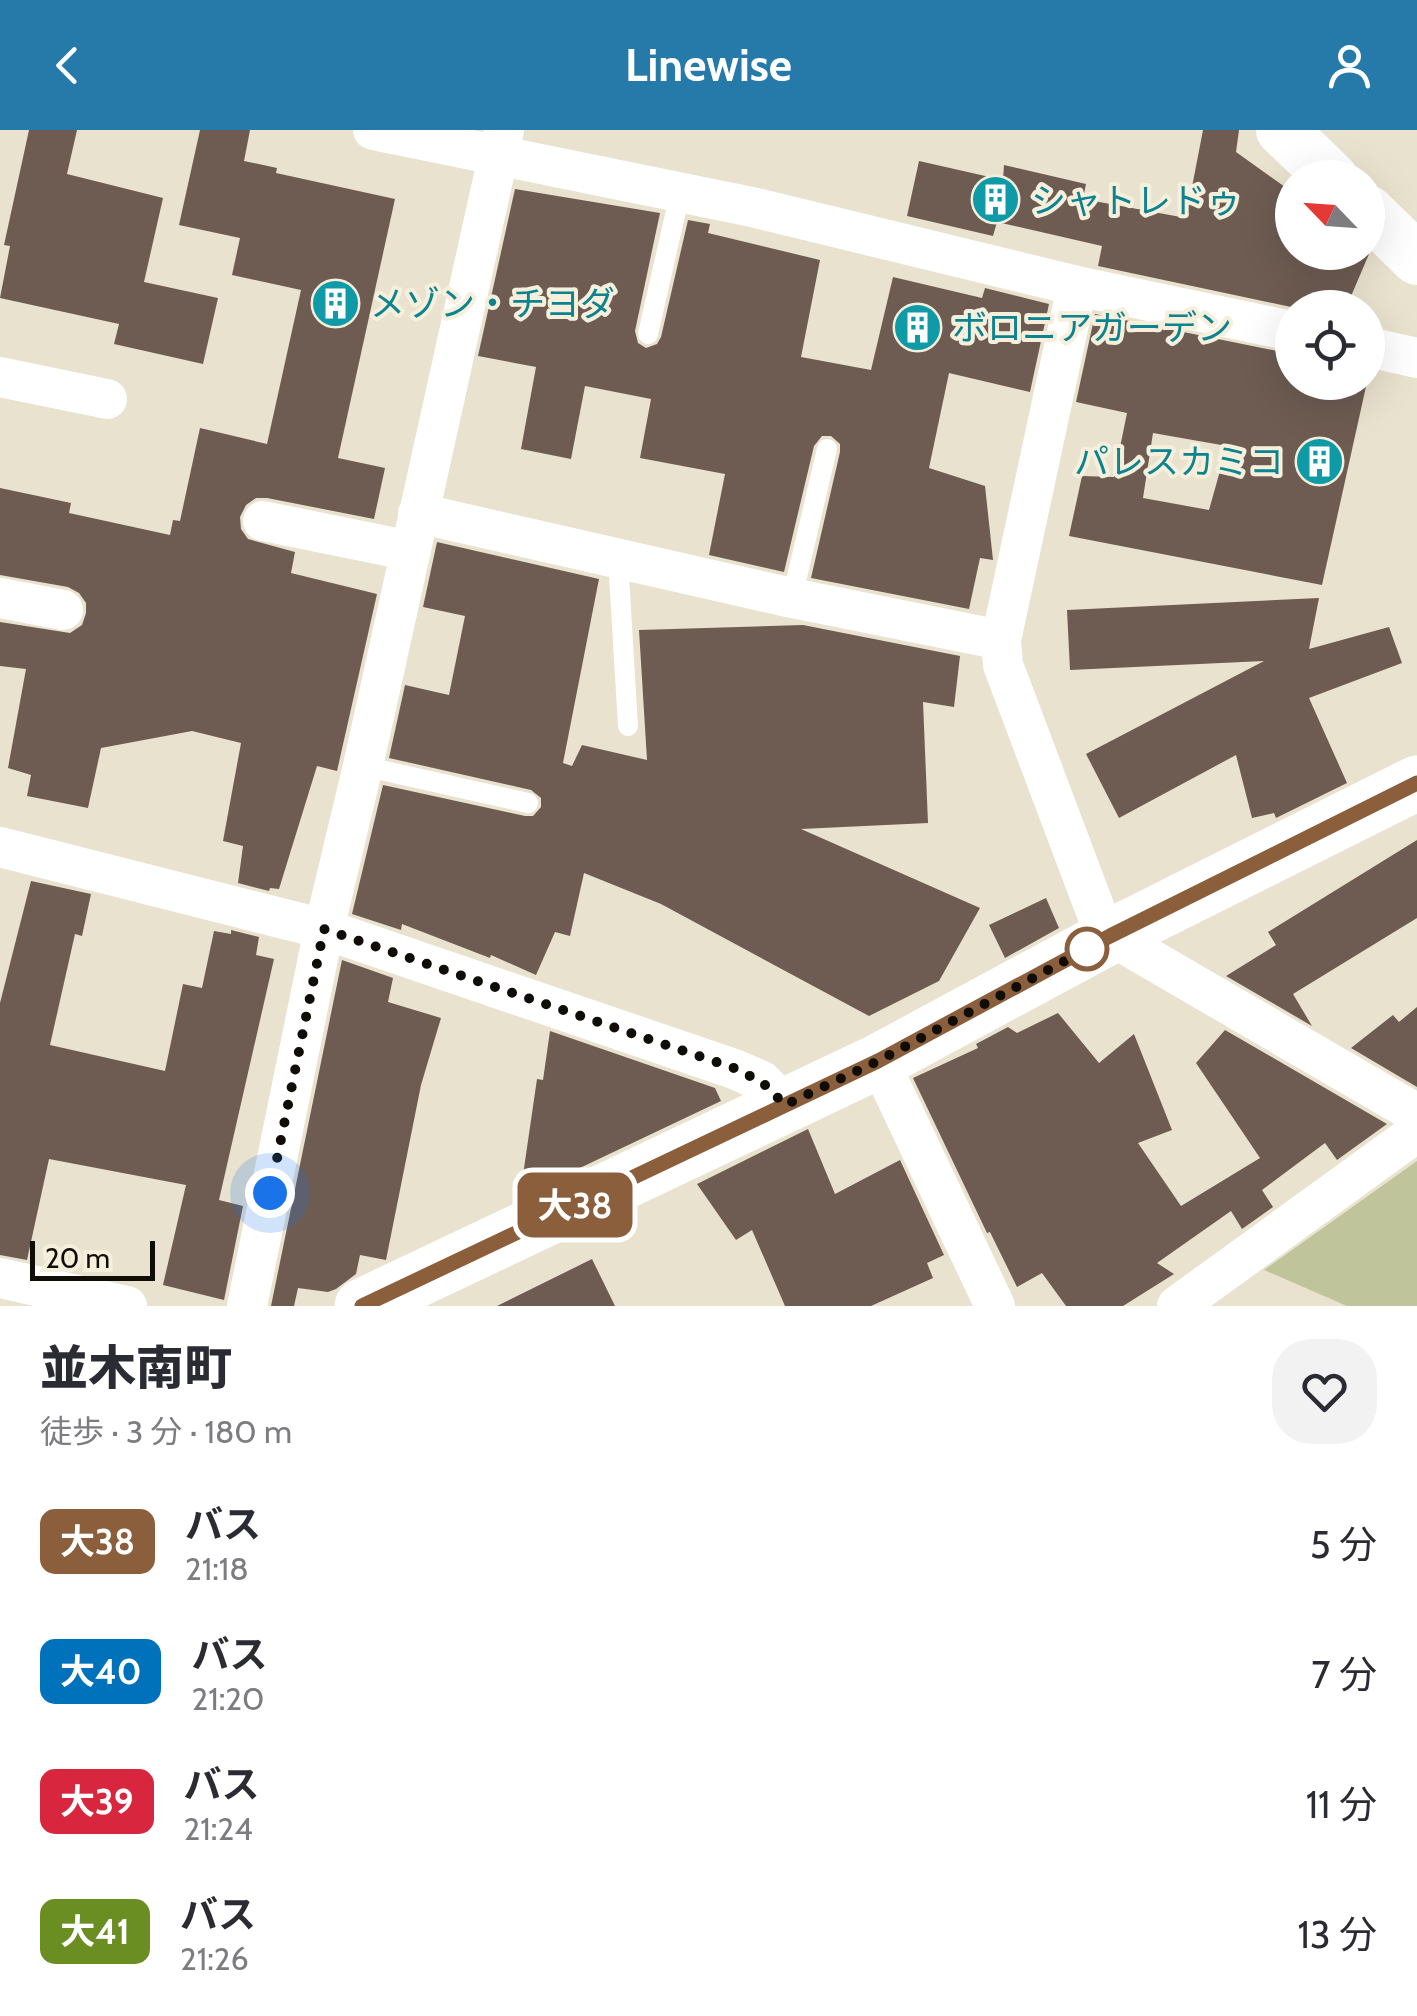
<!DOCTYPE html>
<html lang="ja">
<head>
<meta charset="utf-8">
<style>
  :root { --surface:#fff; --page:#f2f2f3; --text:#2b2b33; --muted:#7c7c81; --accent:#257aaa }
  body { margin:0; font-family:Cabin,"Noto Sans JP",sans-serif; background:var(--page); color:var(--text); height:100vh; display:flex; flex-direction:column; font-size:38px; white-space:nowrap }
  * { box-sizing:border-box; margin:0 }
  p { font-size:32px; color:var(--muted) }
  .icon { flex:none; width:55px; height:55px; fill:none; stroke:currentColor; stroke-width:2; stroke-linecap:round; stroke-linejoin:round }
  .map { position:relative; height:1176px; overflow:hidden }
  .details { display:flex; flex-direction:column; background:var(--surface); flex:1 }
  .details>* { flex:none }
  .badge { padding:0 20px; border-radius:15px; font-size:35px; line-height:65px }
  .needle { width:65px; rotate:295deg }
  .buttons { position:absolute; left:1275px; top:30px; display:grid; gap:20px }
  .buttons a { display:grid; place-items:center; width:110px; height:110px; border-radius:50%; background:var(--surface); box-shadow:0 10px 40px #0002; font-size:50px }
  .scale { position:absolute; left:30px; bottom:25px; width:125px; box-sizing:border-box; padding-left:10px; border:5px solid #0f0d06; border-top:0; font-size:28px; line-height:35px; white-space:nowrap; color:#0f0d06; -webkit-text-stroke:8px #f6efdb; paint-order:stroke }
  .you { position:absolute; width:50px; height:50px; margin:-25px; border:8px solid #fff; border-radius:50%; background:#1a73e8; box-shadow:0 0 0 15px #1a73e833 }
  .map>.badge { position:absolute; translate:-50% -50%; box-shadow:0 0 0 5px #fff }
  .round { display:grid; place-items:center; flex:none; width:105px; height:105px; border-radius:40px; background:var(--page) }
  .overview { display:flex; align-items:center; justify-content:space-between; height:170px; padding:0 40px }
  h1 { font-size:48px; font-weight:800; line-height:75px }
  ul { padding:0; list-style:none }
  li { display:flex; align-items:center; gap:30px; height:130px; padding:0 40px }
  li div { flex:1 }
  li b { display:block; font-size:38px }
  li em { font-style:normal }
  li .badge { min-width:110px; font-weight:700; text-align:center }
  header { display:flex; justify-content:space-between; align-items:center; height:130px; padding:0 40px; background:var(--accent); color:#fff; font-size:45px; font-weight:800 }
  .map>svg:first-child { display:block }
  .green { fill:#c0c49a }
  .building { fill:#6e5c52; fill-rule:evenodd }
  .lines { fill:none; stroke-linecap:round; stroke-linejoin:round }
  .service { stroke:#fff; stroke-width:20 }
  .minor { stroke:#fff; stroke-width:40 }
  .tertiary { stroke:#fff; stroke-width:52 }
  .secondary { stroke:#fff; stroke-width:55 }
  .line-casing { stroke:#fff; stroke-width:22 }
  .line { stroke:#8b5e3c; stroke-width:15 }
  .walk { stroke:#0f0d06; stroke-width:10; stroke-dasharray:0 18 }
  .stop-dot { fill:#fff; stroke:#8b5e3c; stroke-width:5 }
  .labels { text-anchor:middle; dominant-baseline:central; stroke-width:8; stroke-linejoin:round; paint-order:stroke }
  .culture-label { font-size:35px; fill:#0d838f; stroke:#f6efdb; text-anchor:start }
</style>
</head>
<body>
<header><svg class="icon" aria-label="back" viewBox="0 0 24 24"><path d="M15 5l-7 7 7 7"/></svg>Linewise<svg class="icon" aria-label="person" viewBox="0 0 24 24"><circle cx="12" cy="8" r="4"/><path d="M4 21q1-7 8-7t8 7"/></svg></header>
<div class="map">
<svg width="1417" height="1176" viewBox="0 0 1417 1176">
  <rect width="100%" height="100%" fill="#e9e2ce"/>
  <path class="green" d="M1417,1031v145h-70l-83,-36z"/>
  <path class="building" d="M29,0h48l-10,44 96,24 -19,84 74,16 -15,66 -89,-20 5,-20 -119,-26 10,-52 -6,-1z
    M200,0h50l-6,31 33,7 -1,5 119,26 -57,259 47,10 -11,51 -107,-21h-11l-10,7 -6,12 1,12 7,10 47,13 -4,21 86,21 -40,177 -20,-5 -38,123 -9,-1 -1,3 -31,-8 5,-37 -20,-5 18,-98 -49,-12 -91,17 -13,60 -61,-12 4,-21 -23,-7 18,-99 -26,-3v-44l70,11 12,-8 4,-12v-10l-7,-10 -11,-6 -68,-12v-87l71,15 -2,10 101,22 3,-15 7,1 20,-93 67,16 34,-154 -69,-15 8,-37 -61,-13z
    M1203,0h36l-3,22 56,40v60l77,2 -23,54h-50l-198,-42 4,-20 -105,-24 -4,14 -86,-20 12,-55 84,19 1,-15 82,19 -3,15 103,19z
    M515,59l145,24 -25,118 3,12 8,5 11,-4 4,-7 27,-117 22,4 -2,9 112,27 -19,97 70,13 22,-93 89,21 3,-10 64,16 -19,88 -81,-19 -20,95 56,18 8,74 -13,-2 -11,51 -158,-31 29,-126v-8l-9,-8h-9l-8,10 -30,126 -75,-17 16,-81 -85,-16 11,-59 -66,-13 -14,73 -50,-10 15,-82 -58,-11z
    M1095,184l197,40v28h75l-45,203 -253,-49 13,-60 32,1 13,-64 -51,-11zM1153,303l74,13 -18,64 -66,-12z
    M437,412l162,37 -36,184 9,3 10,-21 65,15 -8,-130 164,-5 157,31 -6,51 -31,-5 5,121 -127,6 179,79 -41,73 -70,35 -208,-112 -77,-31 -14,63 -15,-4 -19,43 -45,-20 -1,3 -88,-34 -1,6 -49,-16 31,-129 142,31h8l8,-9v-9l-10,-8 -142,-32 16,-73 44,10 16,-79 -42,-9z
    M1319,468l-10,51 80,-22 13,36 -93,35 38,85 -71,35 -2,-5 -22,5 -16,-63 -117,63 -33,-64 178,-93 -194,9 -3,-60z
    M1417,710v78l-124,76 19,32 -86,-50 50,-31 -8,-13z
    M31,751l60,13 -9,42 -7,-2 -25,111 115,26 18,-87 19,4 12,-57 17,3v-4l28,7 -3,18 18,4 -55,241 24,6 -19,94 -61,-15 23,-100 -137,-26 -22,101 -27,-5v-252z
    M1046,768l13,30 -54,30 -16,-33z
    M342,830l51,18 -5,24 53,16 -20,67 -35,175 -26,-5 -4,19 -20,15 -8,3 -30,-4 -4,18h-23z
    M1417,877v80l-66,-39 42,-33 6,7z
    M1058,883l41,50 35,-29 38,96 -34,13 43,63 79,-48 -64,-95 29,-33 162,94 -50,36 -12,-17 -63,47 11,17 -31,22 -11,-18 -74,52 17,11 -51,32h-57l-24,-33 -25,14 -27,-55 -3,1 -74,-155 65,-30 -2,-4 32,-17 9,6z
    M550,901l165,57 6,13 -177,84 -22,-3 15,-103 6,1z
    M808,999l27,65 65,-34 44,95 -17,8 6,15 -62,28h-86l-33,-76 -16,10 -39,-56z
    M592,1129l23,47h-118z"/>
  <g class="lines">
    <path class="service" d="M648,204l32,-141
      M618,429l10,167
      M792,468l35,-149
      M363,636l165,37"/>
    <path class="minor" d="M373,0l379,77 325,79 215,45
      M1077,156l-76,354 2,25 95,252 13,19 306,178
      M1368,217l49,11
      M0,247l107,22
      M418,383l374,85 209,42
      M263,391l148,30
      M0,468l63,12
      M0,717l324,82 410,140 28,12 23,24
      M879,931l116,245
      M0,1148l127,28
      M247,1176l77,-377 39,-163 141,-636
      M1177,1176l240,-174"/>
    <path class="tertiary" d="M1282,0l50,48
      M1368,81l49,48"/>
    <path class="secondary" d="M362,1176l517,-245 232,-125 306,-153"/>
  </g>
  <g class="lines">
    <defs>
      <path id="line" d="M362,1176l516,-245 232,-125 307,-153"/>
    </defs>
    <use href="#line" class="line-casing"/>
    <use href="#line" class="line"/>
    <path class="walk" d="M270,1063l54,-264 410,139 28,14 23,23 93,-44 209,-112"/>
  </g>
  <defs>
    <symbol id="building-disc" viewBox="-11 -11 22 22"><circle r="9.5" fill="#0f9aa8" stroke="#f6efdb"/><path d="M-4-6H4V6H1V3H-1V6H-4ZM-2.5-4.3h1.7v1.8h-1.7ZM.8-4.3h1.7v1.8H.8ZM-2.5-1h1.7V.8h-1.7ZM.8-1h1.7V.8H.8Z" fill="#fff"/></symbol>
  </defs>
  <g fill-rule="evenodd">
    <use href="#building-disc" x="968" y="42" width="55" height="55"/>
    <use href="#building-disc" x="308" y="146" width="55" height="55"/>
    <use href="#building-disc" x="890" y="170" width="55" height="55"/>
    <use href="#building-disc" x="1292" y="304" width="55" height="55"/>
  </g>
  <circle class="stop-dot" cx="1087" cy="819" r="20"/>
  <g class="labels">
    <g class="culture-label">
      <text x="1031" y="70">シャトレドゥ</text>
      <text x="370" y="173">メゾン・チヨダ</text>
      <text x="952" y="197">ボロニアガーデン</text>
      <text x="1284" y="331" text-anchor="end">パレスカミコ</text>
    </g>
  </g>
</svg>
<div class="buttons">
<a><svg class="needle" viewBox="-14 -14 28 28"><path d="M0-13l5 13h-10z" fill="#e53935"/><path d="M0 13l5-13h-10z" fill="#7c7c81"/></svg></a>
<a><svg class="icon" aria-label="locate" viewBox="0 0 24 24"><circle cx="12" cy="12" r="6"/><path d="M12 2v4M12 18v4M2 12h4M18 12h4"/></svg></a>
</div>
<div class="scale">20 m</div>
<div class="you" style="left:270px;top:1063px"></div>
<b class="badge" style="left:575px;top:1075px;background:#8b5e3c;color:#fff">大38</b>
</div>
<section class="details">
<div class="overview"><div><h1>並木南町</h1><p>徒歩 · 3 分 · 180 m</p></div><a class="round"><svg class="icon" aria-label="heart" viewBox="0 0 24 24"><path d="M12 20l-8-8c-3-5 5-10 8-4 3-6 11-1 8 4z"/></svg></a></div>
<ul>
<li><span class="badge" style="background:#8b5e3c;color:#fff">大38</span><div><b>バス</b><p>21:18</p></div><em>5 分</em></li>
<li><span class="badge" style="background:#0072bc;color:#fff">大40</span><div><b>バス</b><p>21:20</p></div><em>7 分</em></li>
<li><span class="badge" style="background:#d7263d;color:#fff">大39</span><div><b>バス</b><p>21:24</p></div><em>11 分</em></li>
<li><span class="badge" style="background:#6b8e23;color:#fff">大41</span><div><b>バス</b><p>21:26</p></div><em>13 分</em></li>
</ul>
</section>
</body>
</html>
